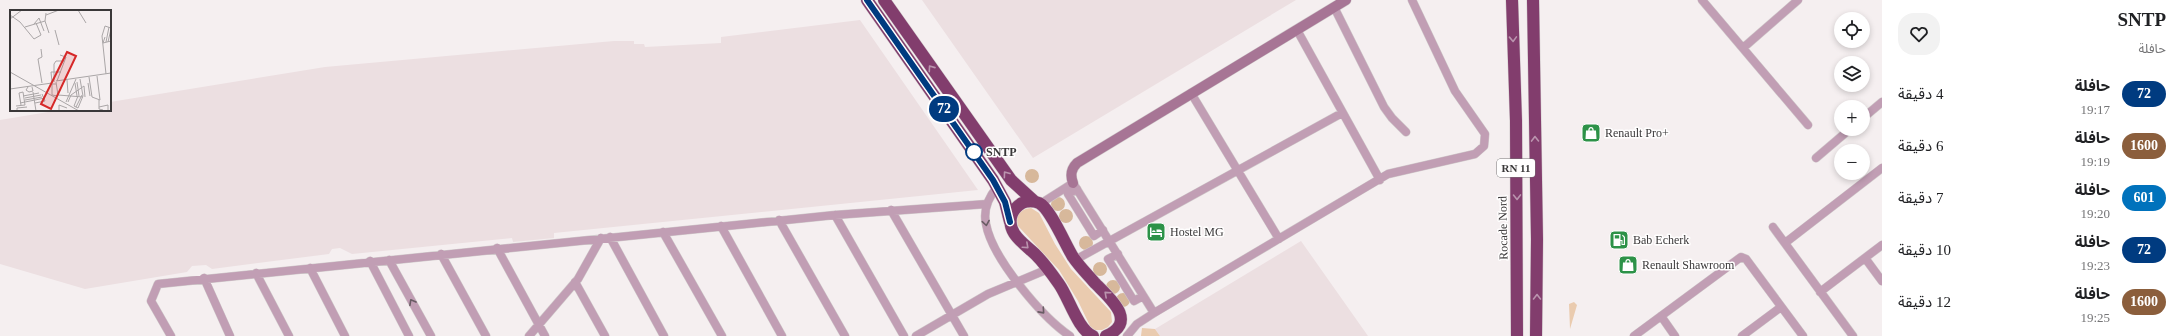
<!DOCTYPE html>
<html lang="ar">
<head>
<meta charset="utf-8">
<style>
  :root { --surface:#fff; --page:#f2f2f2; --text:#202124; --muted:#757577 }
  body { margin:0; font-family:"Times New Roman","Noto Sans Arabic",serif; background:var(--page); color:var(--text); direction:rtl; height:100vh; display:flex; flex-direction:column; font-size:15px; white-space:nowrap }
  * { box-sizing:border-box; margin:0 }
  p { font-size:13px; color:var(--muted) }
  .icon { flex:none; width:22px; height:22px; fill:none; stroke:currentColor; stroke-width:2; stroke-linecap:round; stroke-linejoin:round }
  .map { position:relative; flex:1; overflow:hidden; direction:ltr }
  .side { display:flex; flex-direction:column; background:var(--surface); width:300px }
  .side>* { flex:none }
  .badge { padding:0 8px; border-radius:13px; font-size:14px; line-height:26px }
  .fabs { position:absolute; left:1834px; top:12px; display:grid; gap:8px }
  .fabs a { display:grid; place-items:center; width:36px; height:36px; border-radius:50%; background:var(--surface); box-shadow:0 2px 6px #0003; font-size:20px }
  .map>.badge { position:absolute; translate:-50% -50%; box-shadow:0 0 0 2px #fff }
  .round { display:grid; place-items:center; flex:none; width:42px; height:42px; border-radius:16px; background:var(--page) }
  .summary { display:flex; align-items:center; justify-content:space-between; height:68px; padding:0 16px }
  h1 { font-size:19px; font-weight:700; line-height:30px }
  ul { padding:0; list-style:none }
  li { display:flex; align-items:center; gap:12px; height:52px; padding:0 16px }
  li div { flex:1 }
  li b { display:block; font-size:15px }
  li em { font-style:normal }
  li .badge { min-width:44px; font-weight:700; text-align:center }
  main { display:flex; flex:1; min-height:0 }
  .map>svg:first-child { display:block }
  .built { fill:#ecdfe1 }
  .green { fill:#eacbaf }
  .forest { fill:#d7b89b }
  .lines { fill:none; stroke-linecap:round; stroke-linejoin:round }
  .street-casing { stroke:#d0cacb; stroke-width:9 }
  .secondary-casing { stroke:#d0cacb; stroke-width:11 }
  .highway-casing { stroke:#d0cacb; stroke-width:13 }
  .street { stroke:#c19eb4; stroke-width:8 }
  .secondary { stroke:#a77595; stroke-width:10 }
  .highway { stroke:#823d6d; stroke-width:12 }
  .oneway { stroke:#ba94ae }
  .oneway2 { stroke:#695c64 }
  .line-casing { stroke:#fff; stroke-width:9 }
  .line { stroke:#003b80; stroke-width:6 }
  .stop-dot { fill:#fff; stroke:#003b80; stroke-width:2 }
  .labels { text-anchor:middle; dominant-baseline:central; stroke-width:3; stroke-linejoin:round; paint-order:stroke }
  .shield { fill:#fffefe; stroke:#757374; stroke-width:1 }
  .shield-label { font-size:11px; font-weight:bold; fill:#3a3839 }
  .poi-label { font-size:12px; fill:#3a3839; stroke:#fffefe; text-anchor:start }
  .stop-label { font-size:12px; font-weight:bold; fill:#3a3839; stroke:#fffefe; text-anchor:start }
  .street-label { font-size:12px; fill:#3a3839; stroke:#fffefe }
  .inset-road { fill:none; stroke:#aaa6a7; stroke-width:1 }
  .view { fill:#d62828; fill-opacity:0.15; stroke:#d62828; stroke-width:2 }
  .inset-edge { fill:none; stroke:#3a3839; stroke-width:2 }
</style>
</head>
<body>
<main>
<section class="side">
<div class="summary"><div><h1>SNTP</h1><p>حافلة</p></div><a class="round"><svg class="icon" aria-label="heart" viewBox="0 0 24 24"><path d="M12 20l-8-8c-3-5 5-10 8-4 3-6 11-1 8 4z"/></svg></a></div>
<ul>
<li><span class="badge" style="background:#003b80;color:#fff">72</span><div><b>حافلة</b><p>19:17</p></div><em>4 دقيقة</em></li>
<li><span class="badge" style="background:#8b5e3c;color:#fff">1600</span><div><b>حافلة</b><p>19:19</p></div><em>6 دقيقة</em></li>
<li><span class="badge" style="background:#0072bc;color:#fff">601</span><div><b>حافلة</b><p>19:20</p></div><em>7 دقيقة</em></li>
<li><span class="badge" style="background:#003b80;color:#fff">72</span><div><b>حافلة</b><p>19:23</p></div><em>10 دقيقة</em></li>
<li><span class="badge" style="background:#8b5e3c;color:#fff">1600</span><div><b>حافلة</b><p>19:25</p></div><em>12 دقيقة</em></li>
</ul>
</section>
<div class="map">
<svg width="1882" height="336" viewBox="0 0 1882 336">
  <rect width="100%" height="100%" fill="#f5eff0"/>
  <path class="built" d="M922,0h374l-263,158z
    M860,20l118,170 -424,43v5l-41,4 -1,-4 -160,16 -12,-6 -8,1 -3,5 -117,15 -6,-4 -14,1 -5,6 -102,17 -85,-25v-144l60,-10h50v-8l215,-35 289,-26h20v3h10l1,3 76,-4v-6z
    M1301,241l67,95h-208l-5,-7z"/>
  <path class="green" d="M1031,208l8,5 16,31 16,25 40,43 1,10 -4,5 -6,3h-7l-5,-4 -12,-25 -19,-31 -41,-44c-3,-10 2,-17 13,-18z
    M1574,302l3,3 -7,24 -1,-25z
    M1142,328l13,1 5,7h-19z"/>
  <path class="forest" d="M1025 176a7 7 0 1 1 14 0a7 7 0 1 1-14 0Z
    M1051 204a7 7 0 1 1 14 0a7 7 0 1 1-14 0Z
    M1059 216a7 7 0 1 1 14 0a7 7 0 1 1-14 0Z
    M1079 243a7 7 0 1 1 14 0a7 7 0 1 1-14 0Z
    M1093 269a7 7 0 1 1 14 0a7 7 0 1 1-14 0Z
    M1106 287a7 7 0 1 1 14 0a7 7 0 1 1-14 0Z
    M1116 300a7 7 0 1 1 14 0a7 7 0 1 1-14 0Z"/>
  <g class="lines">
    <defs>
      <path id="street" d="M1702,0l106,125
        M1334,7l50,100 8,11 14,14
        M1297,30l83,150
        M1743,48l55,-48
        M1191,93l88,146
        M1863,118l19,-16
        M1816,158l34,-29
        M997,187c-9,11 -14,23 -11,37 6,34 56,93 84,112
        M1077,189l-9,5 26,42 9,-6
        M1040,204l33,-21 81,130 234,-139 87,-20 9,-8 1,-12 -30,-43 -43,-91
        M891,210l73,126
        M835,215l69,121
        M779,220l66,116
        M721,226l61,110
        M1773,227l80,109
        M663,232l59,104
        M610,237l54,99
        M1785,243l97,-75
        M497,248l48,88
        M441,254l45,82
        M1118,254l-10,5 26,42 9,-5
        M1865,258l17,23
        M389,260l42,76
        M1075,260l267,-147
        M370,261l39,75
        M310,268l35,68
        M256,273l33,63
        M204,278l26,58
        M575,282l30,54
        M1820,292l62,-47
        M1661,316l14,20
        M171,336l-20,-35 7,-17 677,-69 152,-11
        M529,336l49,-57 23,-41
        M916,336l72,-42 60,-25
        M1127,336l10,-12 17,-11
        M1634,336l107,-79 5,2 57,77
        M1742,336l39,-29"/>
      <path id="secondary" d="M1073,183c-3,-8 -2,-14 4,-20l269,-163"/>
      <path id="highway" d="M867,0l126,180 12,22 5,20
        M884,0l127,180 23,21
        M1512,0l4,121 1,215
        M1533,0l4,239 -1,97
        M1093,336c-15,-6 -24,-38 -34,-52 -7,-10 -14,-20 -23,-29 -11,-11 -31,-22 -24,-41 2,-5 5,-8 10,-11 5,-2 12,-2 17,0 11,5 26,41 34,54 6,9 14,17 21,25 13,14 46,39 12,54"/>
    </defs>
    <use href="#street" class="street-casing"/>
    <use href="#secondary" class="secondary-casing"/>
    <use href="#highway" class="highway-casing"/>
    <use href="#street" class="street"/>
    <use href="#secondary" class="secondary"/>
    <use href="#highway" class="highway"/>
  </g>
  <defs><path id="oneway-chevron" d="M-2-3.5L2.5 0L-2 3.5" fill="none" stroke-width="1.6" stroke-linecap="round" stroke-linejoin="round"/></defs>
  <g class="oneway">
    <use href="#oneway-chevron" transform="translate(1513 39) rotate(88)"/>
    <use href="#oneway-chevron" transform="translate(931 68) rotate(-125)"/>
    <use href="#oneway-chevron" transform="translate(1535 139) rotate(-91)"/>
    <use href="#oneway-chevron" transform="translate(1006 174) rotate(-126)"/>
    <use href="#oneway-chevron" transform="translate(1517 197) rotate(89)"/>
    <use href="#oneway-chevron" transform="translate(1026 246) rotate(42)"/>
    <use href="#oneway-chevron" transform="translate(1107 294) rotate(-138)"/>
    <use href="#oneway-chevron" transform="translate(1537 297) rotate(-90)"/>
  </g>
  <g class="oneway2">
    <use href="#oneway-chevron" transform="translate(986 223) rotate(81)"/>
    <use href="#oneway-chevron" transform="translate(412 302) rotate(-119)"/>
    <use href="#oneway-chevron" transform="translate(1042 311) rotate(48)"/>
  </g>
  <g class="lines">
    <defs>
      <path id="line" d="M867,0l126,180 12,22 5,20"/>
    </defs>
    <use href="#line" class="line-casing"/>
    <use href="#line" class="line"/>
  </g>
  <defs>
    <symbol id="shop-square" viewBox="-11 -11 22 22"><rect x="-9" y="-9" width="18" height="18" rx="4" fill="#2d9248" stroke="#fffefe"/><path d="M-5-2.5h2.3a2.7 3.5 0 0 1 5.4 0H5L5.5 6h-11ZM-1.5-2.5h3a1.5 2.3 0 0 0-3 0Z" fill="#fff"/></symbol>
    <symbol id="hotel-square" viewBox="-11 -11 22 22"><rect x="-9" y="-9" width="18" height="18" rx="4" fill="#2d9248" stroke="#fffefe"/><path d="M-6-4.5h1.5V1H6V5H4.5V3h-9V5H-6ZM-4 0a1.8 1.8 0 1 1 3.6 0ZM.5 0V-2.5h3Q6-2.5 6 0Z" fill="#fff"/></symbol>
    <symbol id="fuel-square" viewBox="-11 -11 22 22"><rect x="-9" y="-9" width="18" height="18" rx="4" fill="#2d9248" stroke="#fffefe"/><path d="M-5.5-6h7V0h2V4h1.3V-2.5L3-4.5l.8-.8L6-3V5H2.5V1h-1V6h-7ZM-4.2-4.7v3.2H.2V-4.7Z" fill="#fff"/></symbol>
  </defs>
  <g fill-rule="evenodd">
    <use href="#shop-square" x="1580" y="122" width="22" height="22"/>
    <use href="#hotel-square" x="1145" y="221" width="22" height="22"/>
    <use href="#fuel-square" x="1608" y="229" width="22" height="22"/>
    <use href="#shop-square" x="1617" y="254" width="22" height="22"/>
  </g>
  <circle class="stop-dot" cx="974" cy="152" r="8"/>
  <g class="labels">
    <rect class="shield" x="1497" y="159" width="38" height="18" rx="3"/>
    <g class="shield-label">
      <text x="1516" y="168">RN 11</text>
    </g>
    <g class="poi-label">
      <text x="1605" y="133">Renault Pro+</text>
      <text x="1170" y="232">Hostel MG</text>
      <text x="1633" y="240">Bab Echerk</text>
      <text x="1642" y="265">Renault Shawroom</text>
    </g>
    <g class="stop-label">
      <text x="986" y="152">SNTP</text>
    </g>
    <g class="street-label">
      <text transform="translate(1503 228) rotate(-91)">Rocade Nord</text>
    </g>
  </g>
  <g transform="translate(10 10)">
    <rect width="101" height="101" fill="#f5eff0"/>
    <path class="inset-road" d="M68,0l8,13M0,5l10,7 14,17 7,-4 -5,-12M36,5l13,-5M0,9l12,-9M35,11l4,12M24,14l5,-6 5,13M15,17l20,-6 1,-8M0,20v19M45,20l4,15M95,27l-2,6 8,-2M96,32l3,-15M98,32l3,-13M31,39l1,8 -4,2 4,24M0,62l69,39M96,64l-4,-38 3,-10 6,2M87,66l3,24M79,67l3,20 8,3M57,70l1,13M46,71l55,-8M47,71l9,-24 -6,-2M42,72l-1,-10h10M44,72v-18l2,-3h8M46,72l2,13 25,2M67,72l2,14M65,73l2,13M78,73l2,13M46,74h-4v11l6,1M18,77l-2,3 3,2 4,-1 -1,-4M0,79l42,-6M23,82l3,19M13,86l16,-3M68,86l-4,10 4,2 5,-12 -3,-17M15,88l16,-3M15,90l17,-3M89,90v9l4,1M56,92l10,-23M58,92l3,-7 13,-9 1,11M10,93l25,-5M25,93l10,-2 -3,-7M6,96l9,-1 -2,-13 -4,1 2,12M66,97l6,-12M89,97l9,-2v6M7,101v-3l10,-1M49,101v-6l8,3"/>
    <path class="view" d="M57,42l9,4 -25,53 -10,-5z"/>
    <rect width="101" height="101" class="inset-edge"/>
  </g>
</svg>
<div class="fabs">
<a><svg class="icon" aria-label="locate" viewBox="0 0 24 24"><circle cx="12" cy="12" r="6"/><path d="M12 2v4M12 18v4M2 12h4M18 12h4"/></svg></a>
<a><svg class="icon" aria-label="layers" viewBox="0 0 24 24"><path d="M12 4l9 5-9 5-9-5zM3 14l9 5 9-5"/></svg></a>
<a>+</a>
<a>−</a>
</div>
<b class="badge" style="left:944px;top:109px;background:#003b80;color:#fff">72</b>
</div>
</main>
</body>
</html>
